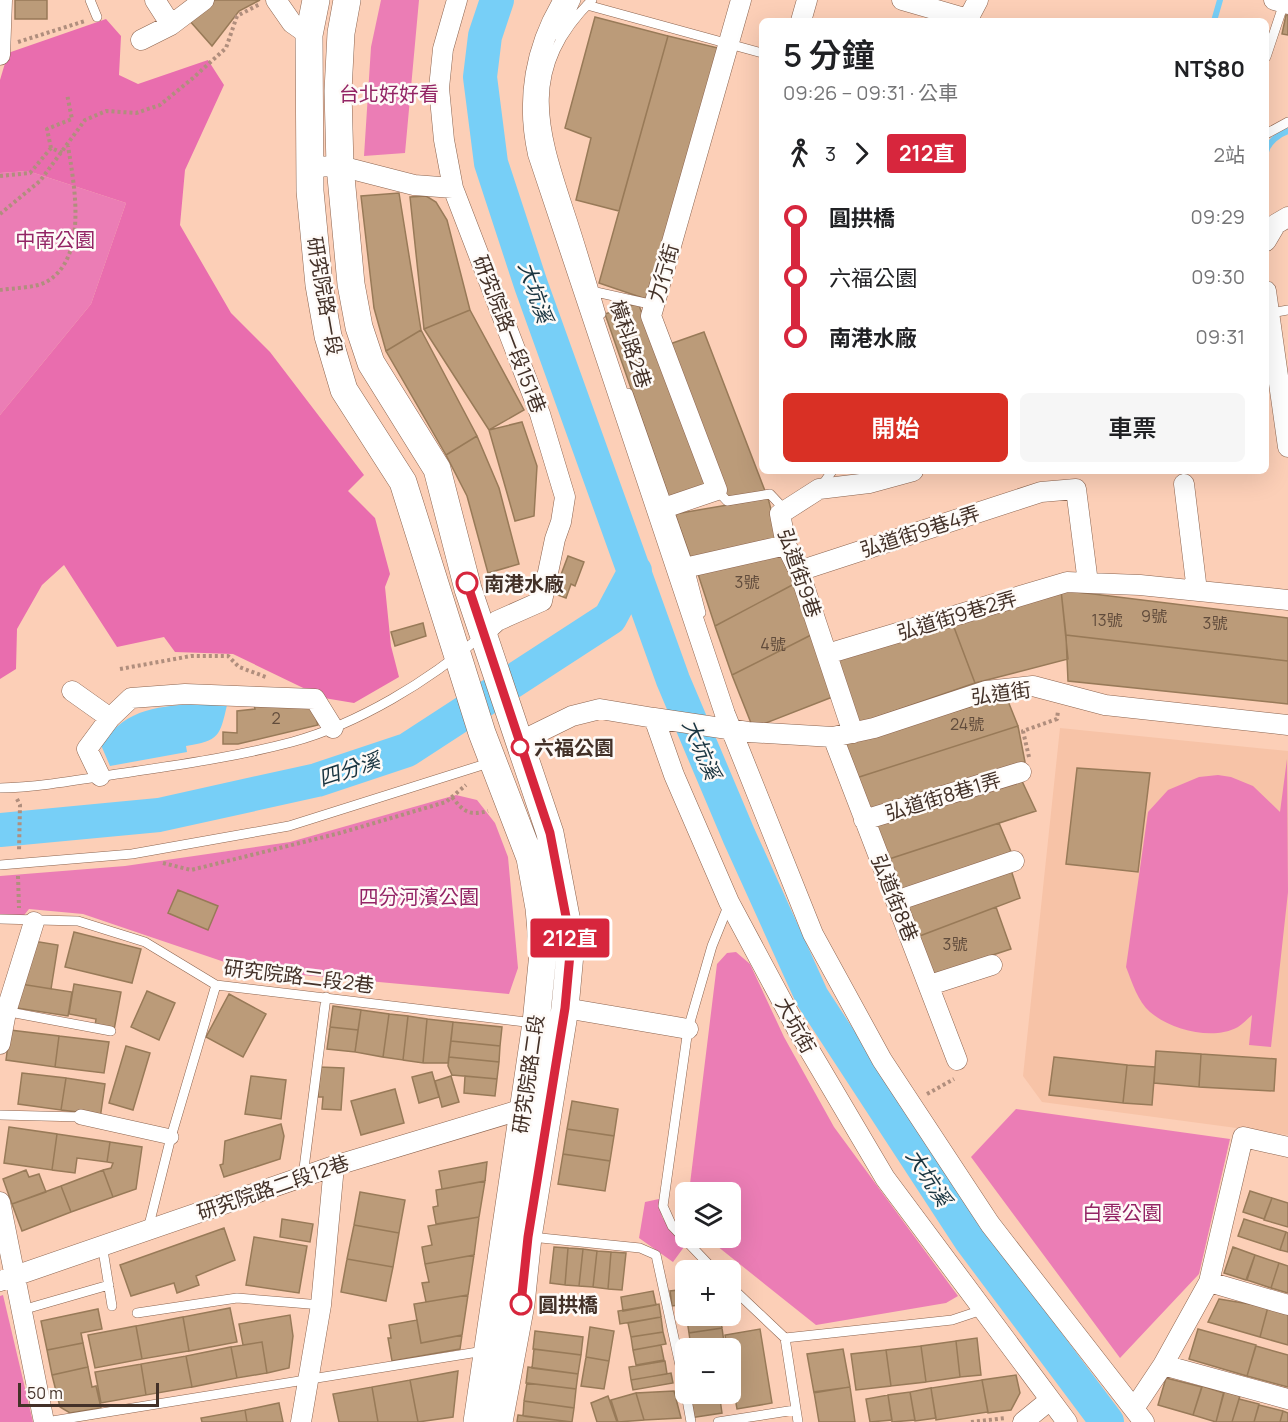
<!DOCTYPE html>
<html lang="zh-TW">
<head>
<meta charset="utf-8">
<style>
  :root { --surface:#fff; --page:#f6f6f6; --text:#202124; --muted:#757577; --accent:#d93025 }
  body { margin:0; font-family:Manrope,"Noto Sans TC",sans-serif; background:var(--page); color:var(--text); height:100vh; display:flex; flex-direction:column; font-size:22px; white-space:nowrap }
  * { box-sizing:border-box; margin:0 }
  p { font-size:20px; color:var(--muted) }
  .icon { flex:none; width:33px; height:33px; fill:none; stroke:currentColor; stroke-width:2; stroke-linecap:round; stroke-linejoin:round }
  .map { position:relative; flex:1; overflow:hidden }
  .panel { position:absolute; left:759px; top:18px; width:510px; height:456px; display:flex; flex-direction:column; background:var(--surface); border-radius:9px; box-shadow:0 6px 24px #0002 }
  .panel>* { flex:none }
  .badge { padding:0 12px; border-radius:4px; font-size:21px; line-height:39px }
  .tools { position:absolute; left:675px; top:1182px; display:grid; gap:12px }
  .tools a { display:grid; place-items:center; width:66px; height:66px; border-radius:9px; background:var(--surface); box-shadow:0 6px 24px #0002; font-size:30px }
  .scale { position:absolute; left:18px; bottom:15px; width:141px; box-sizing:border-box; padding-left:6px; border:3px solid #433128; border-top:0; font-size:16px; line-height:21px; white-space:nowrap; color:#433128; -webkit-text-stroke:4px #fefaf7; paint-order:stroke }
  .map>.badge { position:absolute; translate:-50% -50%; box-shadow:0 0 0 3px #fff }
  .legs { display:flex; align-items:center; gap:9px; height:66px; padding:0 24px; font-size:20px }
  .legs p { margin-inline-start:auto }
  .summary { display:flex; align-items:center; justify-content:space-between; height:102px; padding:0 24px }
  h1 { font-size:33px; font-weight:600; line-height:45px }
  .cta { display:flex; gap:12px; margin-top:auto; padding:12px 24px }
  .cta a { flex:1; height:69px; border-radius:9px; background:var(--accent); color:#fff; font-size:24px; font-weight:600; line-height:69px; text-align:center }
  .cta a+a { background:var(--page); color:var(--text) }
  ul { padding:0 24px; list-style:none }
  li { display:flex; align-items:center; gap:21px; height:60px; font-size:22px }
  li i { display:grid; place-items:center; width:9px; height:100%; margin:0 8px; background:currentColor }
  li i::after { content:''; width:15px; height:15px; margin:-8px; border:4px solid; border-radius:50%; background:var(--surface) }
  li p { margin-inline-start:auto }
  li:first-child i { background:linear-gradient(#0000 50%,currentColor 0) }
  li:last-child i { background:linear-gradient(currentColor 50%,#0000 0) }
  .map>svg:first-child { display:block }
  .built { fill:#f7c3a7 }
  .green { fill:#eb7db5 }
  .forest { fill:#e96dae }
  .water { fill:#77cff7 }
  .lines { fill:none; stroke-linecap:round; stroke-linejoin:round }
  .stream { stroke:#77cff7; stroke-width:6 }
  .river { stroke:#77cff7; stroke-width:34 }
  .building { fill:#bb9b79; stroke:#987a58; stroke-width:1.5 }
  .service-casing { stroke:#8c644f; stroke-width:10 }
  .pedestrian-casing { stroke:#8c644f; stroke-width:16 }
  .minor-casing { stroke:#8c644f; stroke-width:21 }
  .secondary-casing { stroke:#8c644f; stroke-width:28 }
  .path { stroke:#b08e7d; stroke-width:4; stroke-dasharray:3 3; stroke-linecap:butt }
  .service { stroke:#fff; stroke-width:9 }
  .pedestrian { stroke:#fff; stroke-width:15 }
  .minor { stroke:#fff; stroke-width:20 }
  .secondary { stroke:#fff; stroke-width:27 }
  .line-1-casing { stroke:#fff; stroke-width:14 }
  .line-1 { stroke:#d7263d; stroke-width:9 }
  .stop-1-dot { fill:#fff; stroke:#d7263d; stroke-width:3 }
  .labels { text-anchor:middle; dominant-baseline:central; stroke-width:5; stroke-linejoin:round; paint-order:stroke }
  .number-label { font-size:16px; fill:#614c3c }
  .park-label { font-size:20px; fill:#932465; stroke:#fefaf7 }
  .street-label { font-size:20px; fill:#433128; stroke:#fefaf7 }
  .stop-label { font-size:20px; font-weight:bold; fill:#433128; stroke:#fefaf7; text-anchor:start }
  .water-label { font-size:21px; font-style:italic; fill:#193440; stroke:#fefaf7 }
</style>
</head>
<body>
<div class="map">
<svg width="1288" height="1422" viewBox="0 0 1288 1422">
  <rect width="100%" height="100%" fill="#fccfb7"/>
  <path class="built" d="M1060,728l228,23v384l-246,-33 -19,-26z"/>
  <path class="green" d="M381,0h38l-14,153 -41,3 7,-109z
    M28,171l98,32 -35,101 -91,111v-242z
    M1287,759l1,133 -17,155 -22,-2 3,-30c-4,3 -9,9 -14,12 -25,14 -67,3 -88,-15 -12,-10 -18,-30 -24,-45l22,-155 20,-22 31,-13 19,-2 13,2 22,9 27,26z
    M456,795l21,5 18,23 13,34 10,111 -9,26 -261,-24 -165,-56 -54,-5 -8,10 -21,-1v-42l125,-10 165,-24z
    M736,952l14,12 34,73 50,90 124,169 -12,7 -130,22 -109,-87h23v-46h-41l28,-228 10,-11z
    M1016,1109l214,30 -31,135 -79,84 -149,-201z
    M659,1199l3,18 22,30 -11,15 -34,-24 6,-36z
    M3,1295l30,127h-33v-126z"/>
  <path class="forest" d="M106,19l15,17 -2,39 19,9 70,-24 16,25 -39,85 -5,55 51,88 39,39 94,123 -16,16 27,27 15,56 -5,13 6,59 8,31 -45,26 -30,-5 -91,-44 -58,-2 -11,-15 -47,10 -53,-82 -22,20 -25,44 -1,40 -16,10v-264l91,-111 35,-101 -98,-32 -28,2v-93l8,-27z"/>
  <path class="water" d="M203,703l24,2c-7,31 -8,36 -41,41l1,6 -77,14 -9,-21c27,-39 58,-38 102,-42z"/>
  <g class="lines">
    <path class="stream" d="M1214,21l6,-21
      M1266,152c2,-10 13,-18 22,-21"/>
    <path class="river" d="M497,0l-12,36 -5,41 11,86 40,122 142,395 66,156 73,161 158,242 137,183
      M0,830l159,-15 158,-35 90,-30 203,-132 25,-47"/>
  </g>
  <path class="building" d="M15,0h32v19h-32z
    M211,0h49l-21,11 -27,35 -23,-26z
    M1286,15h2v20l-6,-1z
    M595,17l73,19 -49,175 -43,-11 15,-62 -26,-10z
    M668,36l50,12 -72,251 -47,-16z
    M399,193l22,137 -35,21 -12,-43 -13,-112z
    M426,196l10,6 11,18 23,90 -46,19 -14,-132z
    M638,303l72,182 -40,15 -65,-186z
    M470,310l54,100 -35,20 -65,-101z
    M421,330l56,106 -31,19 -60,-104z
    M704,332l61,159 -39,8 -59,-154z
    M522,422l15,44 -3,50 -19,5 -26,-91z
    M477,436l22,52 20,76 -31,9 -21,-77 -21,-41z
    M768,498l11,42 -88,19 -16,-45z
    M781,554l15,29 -81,43 -17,-52z
    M568,556l16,6 -9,24 -4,-2 -5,14 -8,-3 5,-14 -4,-1z
    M796,583l17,51 -81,41 -17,-49z
    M1061,590l7,69 -93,24 -23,-61z
    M1061,590l227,28v43l-222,-26z
    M952,622l23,61 -118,41 -22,-64z
    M423,623l3,13 -31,10 -4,-14z
    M813,634l22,62 -82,32 -21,-53z
    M1066,635l222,26v43l-220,-23z
    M1006,696l12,30 -162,52 -15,-33z
    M254,705l58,2 6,18 -80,19h-15v-12l14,1v-22l18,-2z
    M1018,726l7,36 -156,48 -13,-32z
    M1077,768l73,5 -12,99 -72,-8z
    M1021,779l15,32 -150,49 -12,-34z
    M999,823l13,31 -113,39 -13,-33z
    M1011,870l9,28 -103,39 -11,-31z
    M178,890l40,16 -10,24 -40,-17z
    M996,907l15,42 -79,26 -15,-38z
    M74,932l67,17 -9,34 -67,-16z
    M21,939l37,6 -7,44 -37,-6z
    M14,983l58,9 -4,24 -58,-9z
    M74,984l47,8 -7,38 -19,-4 1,-7 -27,-5z
    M147,991l28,12 -16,37 -28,-13z
    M229,994l37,20 -23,43 -37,-20z
    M333,1006l28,4 -3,20 -28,-3z
    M361,1010l28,4 -6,43 -28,-5z
    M389,1014l19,2 -5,44 -20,-3z
    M408,1016l19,3 -4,44 -20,-3z
    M427,1019l26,3 -5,41h-25z
    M453,1022l49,5 -2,19 -49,-5z
    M330,1027l28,3 -3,22 -28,-3z
    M10,1030l49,6 -4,31 -49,-7z
    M59,1036l50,6 -5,31 -49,-6z
    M451,1041l49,5 -1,16 -50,-5z
    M126,1046l24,7 -17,57 -24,-7z
    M1156,1051l45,3 -2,33 -45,-4z
    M1201,1054l75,5 -2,32 -75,-4z
    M449,1057l50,5 -2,17 -45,-4 -4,-9z
    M1054,1057l73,8 -4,38 -74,-8z
    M1127,1065l28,2 -3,38 -29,-2z
    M319,1067l25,1 -3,42 -19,-1 1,-12h-5z
    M432,1072l7,25 -20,6 -7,-26z
    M22,1073l44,5 -5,32 -43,-6z
    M251,1076l35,4 -5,39 -36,-5z
    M451,1076l8,26 -17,5 -7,-26z
    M465,1076l32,3 -2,17 -31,-3z
    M66,1078l39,6 -6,42 -13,-13 -25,-3z
    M395,1089l9,34 -43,12 -10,-34z
    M572,1101l46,8 -4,27 -47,-7z
    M281,1124l3,12 -4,23 -56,18 -4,-12 3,-1 2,-23z
    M9,1127l48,7 -5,36 -48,-7z
    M567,1129l47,7 -4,25 -47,-7z
    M57,1134l53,8 -3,20 -30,-4 -2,15 -23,-3z
    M110,1142l32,5 -6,42 -23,8 -10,-27 8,-2 2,-5 -6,-1z
    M563,1154l47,7 -5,30 -47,-7z
    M487,1162l-2,19 -43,8 -3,-18z
    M26,1170l3,7 10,-3 7,18 -34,12 -9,-25z
    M103,1170l10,27 -42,15 -10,-26z
    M485,1181l-6,36 -43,7 -3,-17 5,-1 -2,-16z
    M61,1186l10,26 -49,19 -10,-27z
    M1250,1191l22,7 -8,21 -21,-7z
    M360,1192l45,8 -6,33 -45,-8z
    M1272,1198l16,5v24l-24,-7z
    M479,1217l-5,38 -49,9 -3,-17 10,-2 -4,-19z
    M282,1219l31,5 -3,18 -30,-5z
    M1244,1219l42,13 -6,18 -42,-14z
    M354,1225l45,8 -6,34 -46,-8z
    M224,1228l11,32 -39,16 3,9 -22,8 -3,-10 -43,13 -11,-31z
    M1286,1232l2,1v19l-8,-2z
    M254,1237l53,9 -8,47 -53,-8z
    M554,1247l14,1 -3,37 -15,-2z
    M1233,1247l22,8 -9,25 -22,-7z
    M568,1248l15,1 -4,37 -14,-1z
    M583,1249l14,2 -4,36 -14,-1z
    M597,1251l14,1 -3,37 -15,-2z
    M611,1252l15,1 -4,37 -14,-1z
    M474,1255l-6,40 -42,7 -4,-19 7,-1 -4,-18z
    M1255,1255l24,8 -8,25 -24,-8z
    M347,1259l46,8 -7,34 -45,-9z
    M1279,1263l9,3v27l-17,-5z
    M686,1289v15l-14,2 -2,-15z
    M653,1291l3,14 -33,6 -2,-14z
    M468,1295l-6,40 -41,8 -7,-39z
    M1219,1299l49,8 -8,30 -52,-15z
    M659,1304l2,13 -41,7 -2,-13z
    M686,1304v12h32l-37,5 -3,-16z
    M1268,1307l20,6v32l-28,-8z
    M230,1308l7,34 -48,9 -6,-34z
    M98,1309l4,20 -21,4 2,10 -36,7 -6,-29z
    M290,1315l3,21 -4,32 -22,5 -5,-31 -19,3 -4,-21z
    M720,1316l2,12 -33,5 -2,-13z
    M183,1317l6,34 -47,8 -6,-33z
    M661,1317l2,15 -32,5 -3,-14z
    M417,1320l4,23 41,-8 -2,14 -68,12 -4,-23h3l-2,-13z
    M136,1326l6,33 -47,9 -7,-33z
    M590,1327l24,4 -5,30 -23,-4z
    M722,1328l2,14 -33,5 -2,-14z
    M760,1329l12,74 -35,6 -7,-41v-20h-3l-2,-13z
    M1198,1329l58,16 -9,31 -58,-17z
    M535,1331l48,6 -2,18 -48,-6z
    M663,1332l3,12 -33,6 -2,-13z
    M977,1338l4,37 -21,2 -4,-36z
    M956,1341l4,36 -34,5 -5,-36z
    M262,1342l5,31 -30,5 -6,-31z
    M724,1342l1,6h-34l-1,-1z
    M83,1343l5,24 -36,8 -5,-25z
    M661,1345l3,15 -28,5 -3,-15z
    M921,1346l5,36 -35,4 -5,-36z
    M1256,1346l32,9v32l-41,-11z
    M231,1347l6,31 -45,9 -6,-31z
    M534,1349l47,6 -3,19 -46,-6z
    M843,1349l7,38 -36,6 -7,-39z
    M886,1350l5,36 -35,4 -5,-36z
    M186,1356l6,31 -46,8 -5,-31z
    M586,1357l23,4 -5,28 -23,-3z
    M665,1361l2,13 -36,6 -2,-13z
    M141,1364l5,31 -45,8 -6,-31z
    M88,1367l4,20 4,-1 5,22 -31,5 -10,-6 -8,-32z
    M528,1367l50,7 -2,15 -50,-6z
    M458,1371l-5,46 -35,5 -8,-42z
    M671,1373l2,10 -40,7 -2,-10z
    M1016,1375l4,18 -9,17 -23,3 -6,-33z
    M1166,1378l36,9 -9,28 -35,-10z
    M410,1380l8,42h-40l-6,-35z
    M982,1380l6,32 -52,8 -5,-32z
    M527,1383l49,6 -2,19 -50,-7z
    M730,1383l3,15 -35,5 -1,-9h33z
    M1202,1386l22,7 -8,29 -23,-7z
    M372,1387l6,35h-39l-6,-28z
    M850,1387l5,35h-36l-5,-30z
    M931,1388l5,30 -21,3 -5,-29z
    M674,1391l7,27 -37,2 -8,-27z
    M1224,1391l16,5 -8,26h-16z
    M910,1392l5,28 -23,2 -4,-27z
    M636,1393l8,27 -26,2 -7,-22z
    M888,1395l4,25 -22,2 -4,-23z
    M608,1396l9,26h-20l-6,-19z
    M720,1399l2,14 -32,5 -2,-14z
    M1239,1399l20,5 -5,18h-22z
    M524,1401l50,7 -2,14 -49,-6z
    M279,1403l4,19h-36l-2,-12z
    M1259,1405l24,6 -3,11h-26z
    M245,1410l2,12h-45l-1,-4z
    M1283,1411l5,2v9h-8z
    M518,1415l53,7h-54z"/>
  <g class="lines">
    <defs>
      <path id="service" d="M90,0l7,17
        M592,0c-71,70 -49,130 -22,213 11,33 21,67 31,101
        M587,5l175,48
        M559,37l17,-37
        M1266,57l18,-54
        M1266,134l22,-12
        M596,292l58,13
        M1271,313l17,-3
        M628,393l61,174 12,46
        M821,487l11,-16
        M717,490l10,11 43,-7 16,17
        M0,788c44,-1 88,-10 131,-16 53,-8 108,-16 161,-30 66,-18 137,-61 189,-106
        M0,865l132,-11 157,-28 203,-64
        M0,919l78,2 67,21 71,43 318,38
        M4,1011l107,20
        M0,1115l81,2
        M303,1176l23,-179
        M148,1229l23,-92 45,-152
        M531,1237l109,11 16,7 30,138
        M102,1244l10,62
        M714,1270l-42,-44 -9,-20 25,-177 24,-83 17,-42
        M730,1286l55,52 167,-18 30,-10
        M22,1310l87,-25
        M137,1313l100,-15 84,7
        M785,1338l13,84
        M686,1394l5,28
        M46,1422l438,-71
        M718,1422l77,-12"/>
      <path id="pedestrian" d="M81,1117l90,20"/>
      <path id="minor" d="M276,0l16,23 17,12
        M457,0l-14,49 -4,39 5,52 9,48 87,226 25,83 -4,25 -6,17 -13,62 -45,20 -14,13
        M564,0c-29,47 -38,100 -26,154l187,560 88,220 69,126 108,164 154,198
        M902,0l66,19 10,-19
        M1274,0l14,4
        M801,21l6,-21
        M171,25l33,-25
        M141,40l30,-15 -16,-25
        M0,55l2,-55
        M309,167l31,-1 74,19 39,3
        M1266,241l10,-17 12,-7
        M1266,291l22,156
        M1184,484l13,107
        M667,507l50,-17 -66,-174 90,-316
        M689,567l97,-22
        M799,571l242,-79 35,-3 12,94 52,2 148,15
        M827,654l240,-72 21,1
        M72,691l38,27 -23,31 13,27
        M110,718l21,-20 54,-4 130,5 18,29
        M654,718l94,14 85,5 41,-9 112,-37 47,-5 72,19 183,20
        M853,733l-54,-162 -13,-26 -6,-31 39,-25 50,-6 44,-12
        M833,737l124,323
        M519,742l53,-26 28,-7 54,9 20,57 55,127 68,127 88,149 182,244
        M864,820l157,-48
        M896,901l118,-40
        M930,985l62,-20
        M565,1008l123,21
        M0,1044l6,-32 28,-90
        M0,1202l44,220
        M0,1281l334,-115 189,-57 11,2
        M1209,1282l79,23
        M1163,1365l125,34
        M1135,1407l28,-42 46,-83 34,-145 45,10
        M301,1422l20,-117 13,-139
        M1023,1422l27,-22"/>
      <path id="secondary" d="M316,0l-7,35 1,156 9,94 9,51 16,54 59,92 79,251 48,125 9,50 4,45 -7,70 -59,399
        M347,0l-6,33 -3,58 2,75 11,118 8,43 12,36 66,106 31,120 82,244 21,110 -6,65 -37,229 -7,67 -22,118"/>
    </defs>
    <use href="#service" class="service-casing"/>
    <use href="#pedestrian" class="pedestrian-casing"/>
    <use href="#minor" class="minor-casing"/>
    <use href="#secondary" class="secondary-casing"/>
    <path class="path" d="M18,42l67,-21
      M51,148l-4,-19 25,-10 -5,-25
      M0,176l30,-3 21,-25 12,5
      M0,214l40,-33 45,-61 21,-9 30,2 24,-8 33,-27 33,-30 11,-32 23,-12
      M0,290c13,-2 35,-2 46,-8 43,-24 28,-98 22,-136
      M120,669l71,-13h37l11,11 27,10
      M1029,757l-6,-26 34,-12 1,-8
      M452,797c12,15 17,19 36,14
      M17,799l3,6 -1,46
      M163,863l28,7 149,-37 106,-31 20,-17
      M18,876l1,32
      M927,1094l27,-15
      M971,1422l35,-4"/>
    <use href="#service" class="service"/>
    <use href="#pedestrian" class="pedestrian"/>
    <use href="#minor" class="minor"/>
    <use href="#secondary" class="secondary"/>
  </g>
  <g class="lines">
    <defs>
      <path id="line-1" d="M467,583l83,250 21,110 -6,65 -37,229 -7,67"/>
    </defs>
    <use href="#line-1" class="line-1-casing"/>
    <use href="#line-1" class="line-1"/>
  </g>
  <g class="stop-1-dot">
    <circle cx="467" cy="583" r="10"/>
    <circle cx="520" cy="747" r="8"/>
    <circle cx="521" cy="1304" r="10"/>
  </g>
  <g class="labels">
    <g class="number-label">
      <text x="747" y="582">3號</text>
      <text x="1154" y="616">9號</text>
      <text x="1107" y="620">13號</text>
      <text x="1215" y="623">3號</text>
      <text x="773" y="644">4號</text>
      <text x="276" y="718">2</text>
      <text x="967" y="724">24號</text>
      <text x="955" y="944">3號</text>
    </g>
    <g class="park-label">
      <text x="389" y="93">台北好好看</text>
      <text x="55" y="239">中南公園</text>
      <text x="419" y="896">四分河濱公園</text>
      <text x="1122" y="1212">白雲公園</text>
    </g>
    <g class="street-label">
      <text transform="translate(663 273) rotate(-74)">力行街</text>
      <text transform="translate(325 296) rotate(80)">研究院路一段</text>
      <text transform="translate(510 334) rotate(69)">研究院路一段151巷</text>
      <text transform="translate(631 344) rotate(72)">橫科路2巷</text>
      <text transform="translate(920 531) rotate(-18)">弘道街9巷4弄</text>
      <text transform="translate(800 573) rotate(71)">弘道街9巷</text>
      <text transform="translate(957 615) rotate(-17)">弘道街9巷2弄</text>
      <text transform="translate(1001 693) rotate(-8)">弘道街</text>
      <text transform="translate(943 796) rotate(-17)">弘道街8巷1弄</text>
      <text transform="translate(895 898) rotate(68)">弘道街8巷</text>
      <text transform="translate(299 976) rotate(7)">研究院路二段2巷</text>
      <text transform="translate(796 1025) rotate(61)">大坑街</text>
      <text transform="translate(528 1074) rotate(-82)">研究院路二段</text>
      <text transform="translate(273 1187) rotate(-19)">研究院路二段12巷</text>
    </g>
    <g class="stop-label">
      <text x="484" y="583">南港水廠</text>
      <text x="534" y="747">六福公園</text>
      <text x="538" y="1304">圓拱橋</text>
    </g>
    <g class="water-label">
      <text transform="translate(536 292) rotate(71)">大坑溪</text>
      <text transform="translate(702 749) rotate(67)">大坑溪</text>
      <text transform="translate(349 769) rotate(-18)">四分溪</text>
      <text transform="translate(929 1177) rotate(57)">大坑溪</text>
    </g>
  </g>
</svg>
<div class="tools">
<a><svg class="icon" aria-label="layers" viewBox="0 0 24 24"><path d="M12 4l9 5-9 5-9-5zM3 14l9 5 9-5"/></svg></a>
<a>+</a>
<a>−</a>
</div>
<div class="scale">50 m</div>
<b class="badge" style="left:570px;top:938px;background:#d7263d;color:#fff">212直</b>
<section class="panel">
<div class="summary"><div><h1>5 分鐘</h1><p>09:26 – 09:31 · 公車</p></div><b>NT$80</b></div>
<div class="legs"><svg class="icon" aria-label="walk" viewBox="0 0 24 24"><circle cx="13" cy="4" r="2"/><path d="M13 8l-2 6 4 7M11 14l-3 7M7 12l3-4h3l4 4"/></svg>3<svg class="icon" aria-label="forward" viewBox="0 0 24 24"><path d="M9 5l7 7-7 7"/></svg><b class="badge" style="background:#d7263d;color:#fff">212直</b><p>2站</p></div>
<ul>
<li><i style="color:#d7263d"></i><b>圓拱橋</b><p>09:29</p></li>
<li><i style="color:#d7263d"></i><span>六福公園</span><p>09:30</p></li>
<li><i style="color:#d7263d"></i><b>南港水廠</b><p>09:31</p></li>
</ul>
<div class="cta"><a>開始</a><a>車票</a></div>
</section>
</div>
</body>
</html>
